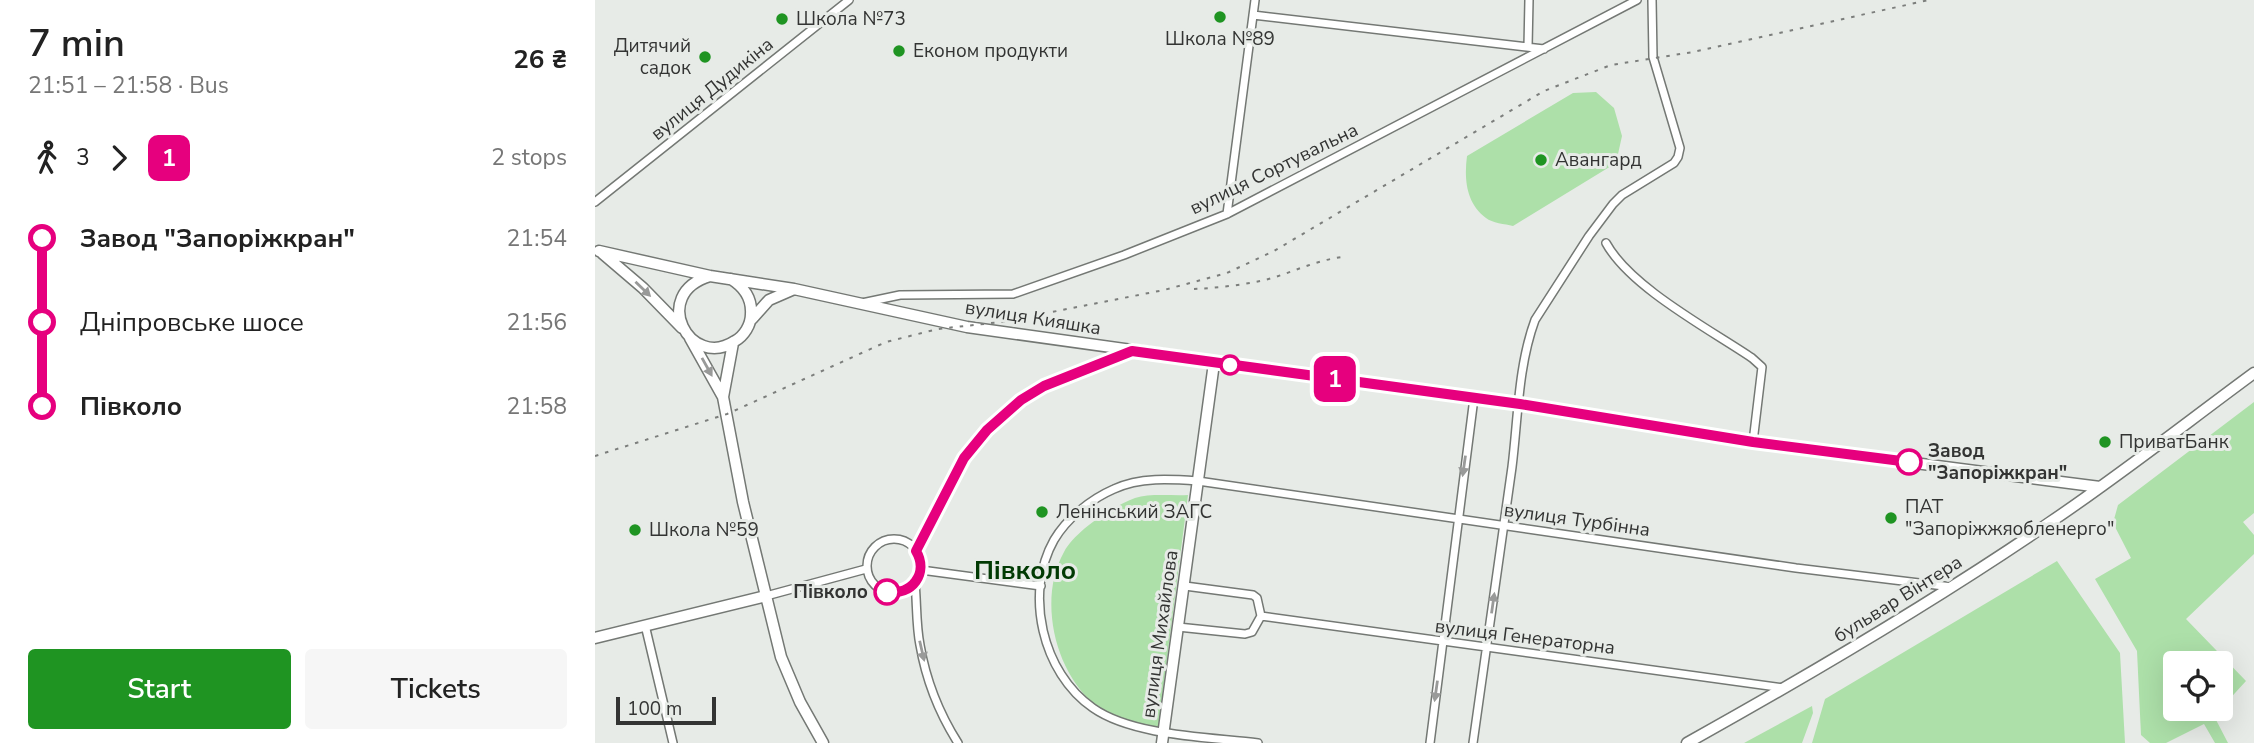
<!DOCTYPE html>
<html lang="en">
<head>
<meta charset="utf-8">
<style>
  :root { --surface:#fff; --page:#f6f6f6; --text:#222; --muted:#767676; --accent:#1f9422 }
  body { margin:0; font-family:"Nunito Sans",sans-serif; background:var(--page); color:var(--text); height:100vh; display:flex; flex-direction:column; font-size:26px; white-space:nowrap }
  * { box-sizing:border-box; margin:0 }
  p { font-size:23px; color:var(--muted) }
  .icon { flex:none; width:38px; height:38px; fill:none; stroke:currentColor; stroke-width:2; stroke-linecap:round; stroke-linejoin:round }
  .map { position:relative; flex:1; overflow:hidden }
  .panel { display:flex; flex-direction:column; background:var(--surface); width:595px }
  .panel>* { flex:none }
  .badge { padding:0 14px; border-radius:10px; font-size:24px; line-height:46px }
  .buttons { position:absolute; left:1568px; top:651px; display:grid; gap:14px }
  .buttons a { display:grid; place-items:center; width:70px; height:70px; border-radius:7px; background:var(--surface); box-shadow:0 7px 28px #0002; font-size:35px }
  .scale { position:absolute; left:21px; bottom:18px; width:100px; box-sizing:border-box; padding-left:7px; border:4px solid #333433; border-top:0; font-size:19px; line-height:24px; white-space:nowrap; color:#333433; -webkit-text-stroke:5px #e7ebe7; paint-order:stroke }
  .map>.badge { position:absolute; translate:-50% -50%; box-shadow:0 0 0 4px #fff }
  .legs { display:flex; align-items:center; gap:10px; height:77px; padding:0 28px; font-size:23px }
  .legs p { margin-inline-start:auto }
  .headline { display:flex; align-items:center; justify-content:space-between; height:119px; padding:0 28px }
  h1 { font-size:38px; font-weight:600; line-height:52px }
  .primary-button { display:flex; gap:14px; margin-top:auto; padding:14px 28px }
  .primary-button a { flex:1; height:80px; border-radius:7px; background:var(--accent); color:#fff; font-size:28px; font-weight:600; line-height:80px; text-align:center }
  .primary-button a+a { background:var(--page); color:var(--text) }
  ul { padding:0 28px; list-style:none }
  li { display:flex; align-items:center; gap:24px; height:84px; font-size:26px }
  li i { display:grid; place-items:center; width:10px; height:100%; margin:0 9px; background:currentColor }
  li i::after { content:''; width:18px; height:18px; margin:-9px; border:5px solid; border-radius:50%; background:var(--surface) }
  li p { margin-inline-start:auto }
  li:first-child i { background:linear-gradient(#0000 50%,currentColor 0) }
  li:last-child i { background:linear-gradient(currentColor 50%,#0000 0) }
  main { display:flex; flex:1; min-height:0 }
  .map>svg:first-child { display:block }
  .green { fill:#ade0a9; fill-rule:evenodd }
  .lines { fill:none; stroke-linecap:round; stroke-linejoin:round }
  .street-casing { stroke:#747874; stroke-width:10 }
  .secondary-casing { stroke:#747874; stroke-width:13 }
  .street { stroke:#fff; stroke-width:7 }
  .secondary { stroke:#fff; stroke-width:10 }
  .rail { stroke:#7c7e7c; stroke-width:2; stroke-dasharray:3.5 7; stroke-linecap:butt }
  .oneway { fill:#999a99 }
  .line-1-casing { stroke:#fff; stroke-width:16 }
  .line-1 { stroke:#e6007e; stroke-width:10 }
  .poi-dot { fill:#1f9422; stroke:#e7ebe7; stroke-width:2.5 }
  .stop-1-dot { fill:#fff; stroke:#e6007e; stroke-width:3.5 }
  .labels { text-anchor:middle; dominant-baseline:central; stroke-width:6; stroke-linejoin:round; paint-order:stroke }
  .poi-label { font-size:19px; fill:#333433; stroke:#e7ebe7; text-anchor:start }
  .street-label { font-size:19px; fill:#333433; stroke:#e7ebe7 }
  .stop-label { font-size:19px; font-weight:bold; fill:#333433; stroke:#e7ebe7; text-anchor:start }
  .district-label { font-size:26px; font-weight:bold; fill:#013a03; stroke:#e7ebe7 }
</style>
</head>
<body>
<main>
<section class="panel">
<div class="headline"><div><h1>7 min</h1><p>21:51 – 21:58 · Bus</p></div><b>26 ₴</b></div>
<div class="legs"><svg class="icon" aria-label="walk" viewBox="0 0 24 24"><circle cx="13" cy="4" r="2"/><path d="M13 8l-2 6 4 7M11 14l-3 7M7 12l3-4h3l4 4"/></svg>3<svg class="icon" aria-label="forward" viewBox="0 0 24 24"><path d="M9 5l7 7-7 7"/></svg><b class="badge" style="background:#e6007e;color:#fff">1</b><p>2 stops</p></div>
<ul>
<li><i style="color:#e6007e"></i><b>Завод &quot;Запоріжкран&quot;</b><p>21:54</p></li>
<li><i style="color:#e6007e"></i><span>Дніпровське шосе</span><p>21:56</p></li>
<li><i style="color:#e6007e"></i><b>Півколо</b><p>21:58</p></li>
</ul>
<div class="primary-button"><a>Start</a><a>Tickets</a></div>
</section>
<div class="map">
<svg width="1659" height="743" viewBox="0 0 1659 743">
  <rect width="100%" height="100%" fill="#e7ebe7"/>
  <path class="green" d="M1001,92l18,16 8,28 -6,27 -103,63c-8,-2 -21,-3 -27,-8 -20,-15 -22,-39 -19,-62l106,-63z
    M1659,402v111l-11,9 11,13v19l-68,65 60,62 -32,35 14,27h-13l-11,-19 -38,19h-16l-9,-8 -4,-84 -42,-72 36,-21 -18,-35 5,-18zM1580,663h46v46h-46z
    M593,495l-30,233c-22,-4 -46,-9 -64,-24 -40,-34 -56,-106 -30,-152 11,-21 49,-46 71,-54 15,-5 37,-2 53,-3z
    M1462,561l63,92 5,90h-313l13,-44z
    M1217,706l1,7 -11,30h-58z"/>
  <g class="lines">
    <defs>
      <path id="street" d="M658,15l291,34
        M933,47l1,-47
        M0,202l254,-202
        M632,214l28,-214
        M1011,243c24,44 103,86 146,115l10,9 -9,75
        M267,303l38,-8 113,-1 111,-39 103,-41 410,-214
        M272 566a27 27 0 1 1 54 0a27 27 0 1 1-54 0Z
        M321,551c17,-30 28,-63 47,-92 38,-61 105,-83 168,-108
        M326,570l120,16
        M320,583c2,20 1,42 5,62 6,35 19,68 38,98
        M171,596l100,-27
        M666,616l523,72
        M50,625l28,118
        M583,627l67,7 7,-2 9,-16 -4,-18 -4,-3 -68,-9
        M663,743c-49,-6 -125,-7 -165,-35 -51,-35 -69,-115 -39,-168 13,-22 37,-41 60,-51 26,-12 56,-10 84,-8l598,87 156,19
        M835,743l44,-345
        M878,743c13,-92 26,-184 39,-276 6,-48 6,-101 23,-147l54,-84 24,-32 9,-9 52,-32 4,-6 2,-9 -27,-91 -1,-57"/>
      <path id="secondary" d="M4,251l111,25 84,13 173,38 553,77 233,38 347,45
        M7,253l41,35 39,40
        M115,276c-61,18 -20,95 25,65 9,-5 16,-16 16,-27 1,-16 -7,-27 -20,-35
        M157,319l17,-19 23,-10
        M95,338l33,59 20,105 38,155 19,45 23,41
        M128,397l10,-54
        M0,638l171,-42
        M567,743l52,-380
        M1092,743c124,-69 245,-140 362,-220 70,-47 137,-100 205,-150"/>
    </defs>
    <use href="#street" class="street-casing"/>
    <use href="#secondary" class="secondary-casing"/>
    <use href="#street" class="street"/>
    <use href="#secondary" class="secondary"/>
    <path class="rail" d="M599,289c23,-1 48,-4 71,-9 27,-7 50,-20 78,-23
      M0,456l132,-42 159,-72 52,-13 63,-7 163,-32 63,-17 47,-22 270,-160 67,-26 82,-13 236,-52"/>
  </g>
  <defs><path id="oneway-solid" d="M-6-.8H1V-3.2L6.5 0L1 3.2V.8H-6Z" transform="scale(1.75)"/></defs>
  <g class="oneway">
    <use href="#oneway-solid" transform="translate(48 289) rotate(44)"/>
    <use href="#oneway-solid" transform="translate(112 367) rotate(61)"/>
    <use href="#oneway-solid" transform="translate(869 466) rotate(98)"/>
    <use href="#oneway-solid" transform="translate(898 603) rotate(-82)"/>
    <use href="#oneway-solid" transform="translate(327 651) rotate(77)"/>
    <use href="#oneway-solid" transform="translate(841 691) rotate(98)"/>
  </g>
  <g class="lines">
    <defs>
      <path id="line-1" d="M292,592c25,4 42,-19 29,-41l48,-93 23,-28 34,-30 23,-14 88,-35 388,53 233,38 156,20"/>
    </defs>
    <use href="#line-1" class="line-1-casing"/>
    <use href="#line-1" class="line-1"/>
  </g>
  <g class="poi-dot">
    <circle cx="625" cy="17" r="7"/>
    <circle cx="187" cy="19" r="7"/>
    <circle cx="304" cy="51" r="7"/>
    <circle cx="110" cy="57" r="7"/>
    <circle cx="946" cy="160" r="7"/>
    <circle cx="1510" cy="442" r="7"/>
    <circle cx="447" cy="512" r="7"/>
    <circle cx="1296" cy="518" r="7"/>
    <circle cx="40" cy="530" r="7"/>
  </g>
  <g class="stop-1-dot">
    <circle cx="635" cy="365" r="9"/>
    <circle cx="1314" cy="462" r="12"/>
    <circle cx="292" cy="592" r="12"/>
  </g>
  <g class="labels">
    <g class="poi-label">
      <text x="201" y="19">Школа №73</text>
      <text x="625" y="39" text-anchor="middle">Школа №89</text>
      <text x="96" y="46" text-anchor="end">Дитячий<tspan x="96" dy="22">садок</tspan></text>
      <text x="318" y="51">Економ продукти</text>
      <text x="960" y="160">Авангард</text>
      <text x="1524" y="442">ПриватБанк</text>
      <text x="1310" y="507">ПАТ<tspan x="1310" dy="22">"Запоріжжяобленерго"</tspan></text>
      <text x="461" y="512">Ленінський ЗАГС</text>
      <text x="54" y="530">Школа №59</text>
    </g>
    <g class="street-label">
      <text transform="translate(117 89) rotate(-39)">вулиця Дудикіна</text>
      <text transform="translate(679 169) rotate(-26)">вулиця Сортувальна</text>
      <text transform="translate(438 318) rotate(9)">вулиця Кияшка</text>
      <text transform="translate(982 520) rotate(8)">вулиця Турбінна</text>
      <text transform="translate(1303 599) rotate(-32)">бульвар Вінтера</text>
      <text transform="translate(565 634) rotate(-82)">вулиця Михайлова</text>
      <text transform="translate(930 637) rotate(7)">вулиця Генераторна</text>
    </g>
    <g class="stop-label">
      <text x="1333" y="451">Завод<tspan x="1333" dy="22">"Запоріжкран"</tspan></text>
      <text x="273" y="592" text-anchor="end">Півколо</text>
    </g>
    <g class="district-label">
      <text x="430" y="570">Півколо</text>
    </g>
  </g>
</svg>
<div class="buttons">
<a><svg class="icon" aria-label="locate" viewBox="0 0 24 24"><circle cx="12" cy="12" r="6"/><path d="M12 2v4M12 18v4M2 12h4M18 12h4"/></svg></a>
</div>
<div class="scale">100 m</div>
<b class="badge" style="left:740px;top:379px;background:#e6007e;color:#fff">1</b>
</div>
</main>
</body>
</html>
